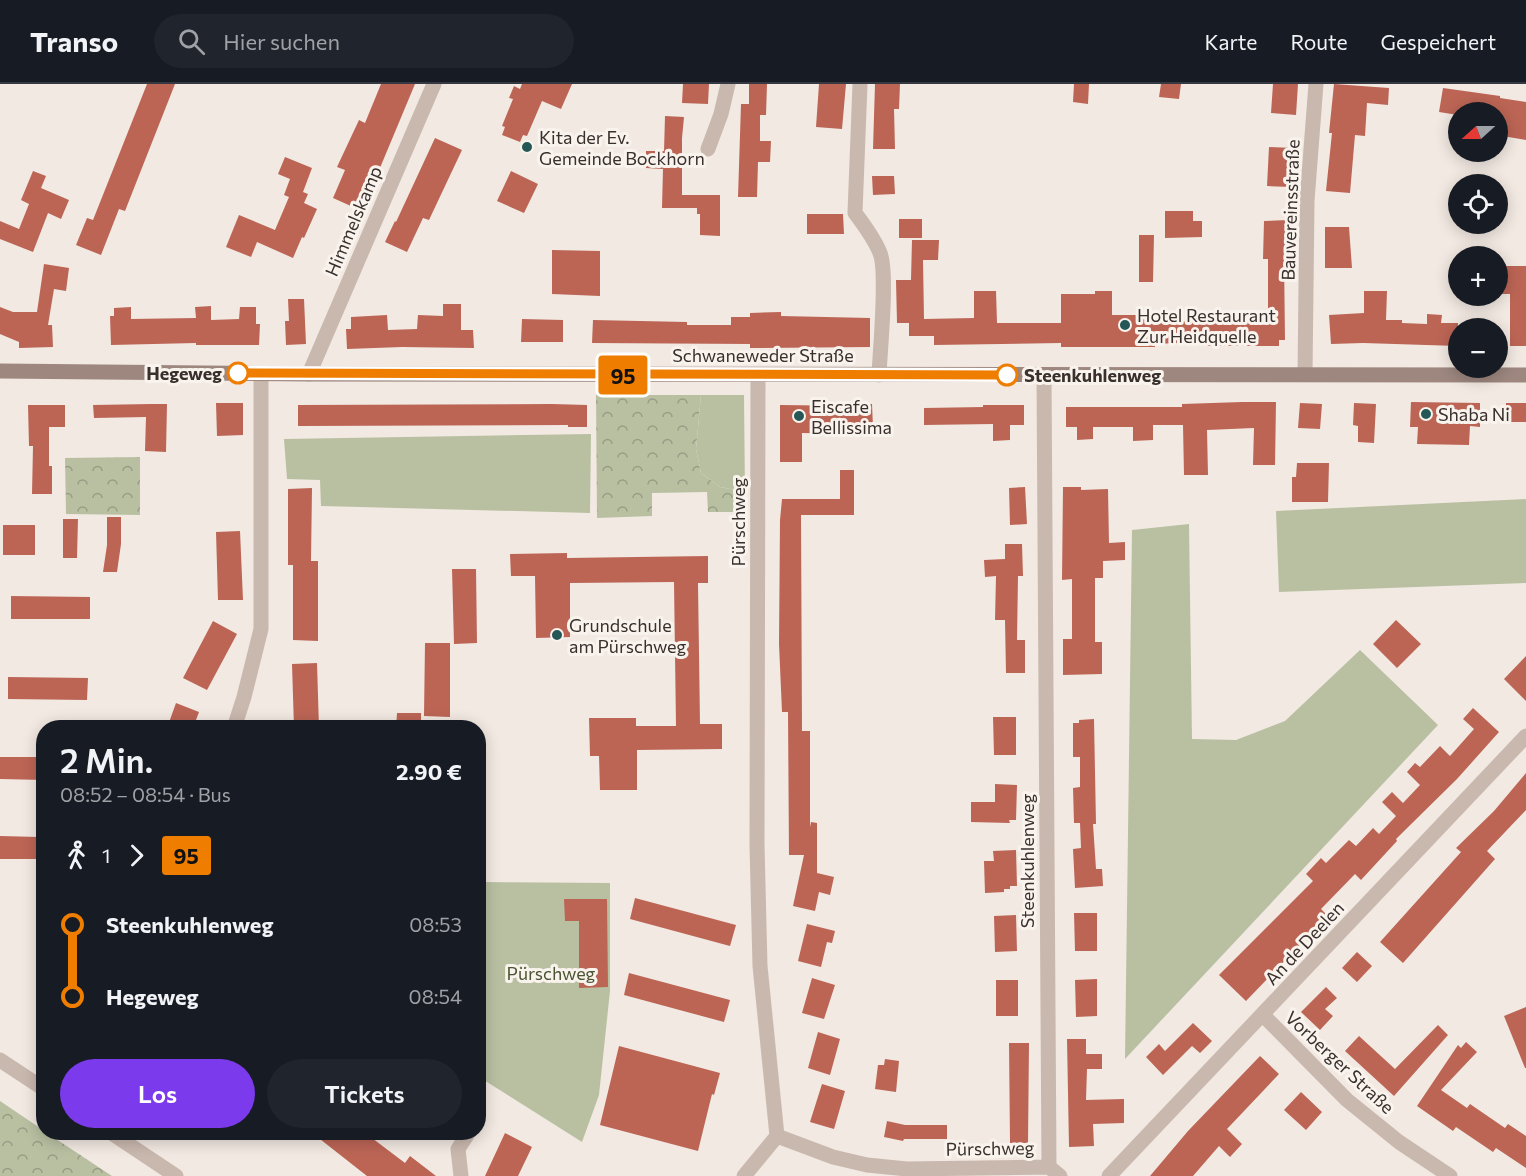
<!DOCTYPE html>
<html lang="de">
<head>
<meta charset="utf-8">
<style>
  :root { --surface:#171b24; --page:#20242c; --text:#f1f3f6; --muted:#9ea1a6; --line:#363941; --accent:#7c3aed }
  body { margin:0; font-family:Commissioner,sans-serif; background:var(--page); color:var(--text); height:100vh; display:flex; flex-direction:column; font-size:22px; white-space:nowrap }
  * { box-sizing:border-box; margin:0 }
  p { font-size:20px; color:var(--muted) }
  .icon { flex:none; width:33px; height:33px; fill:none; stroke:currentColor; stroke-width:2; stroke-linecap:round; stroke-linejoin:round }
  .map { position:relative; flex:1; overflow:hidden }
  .side { position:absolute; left:36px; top:636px; width:450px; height:420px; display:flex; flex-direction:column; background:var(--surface); border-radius:24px; box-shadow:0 3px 15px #0003 }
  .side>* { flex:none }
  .badge { padding:0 12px; border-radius:4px; font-size:21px; line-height:39px }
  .needle { width:39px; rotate:249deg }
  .buttons { position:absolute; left:1448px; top:18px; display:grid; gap:12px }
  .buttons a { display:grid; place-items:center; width:60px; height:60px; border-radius:50%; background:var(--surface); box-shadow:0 3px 15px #0003; font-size:30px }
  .map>.badge { position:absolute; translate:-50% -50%; box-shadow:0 0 0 3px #fff }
  .legs { display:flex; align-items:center; gap:9px; height:66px; padding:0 24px; font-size:20px }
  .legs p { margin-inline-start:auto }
  .overview { display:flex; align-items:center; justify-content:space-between; height:102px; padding:0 24px }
  h1 { font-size:33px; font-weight:600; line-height:45px }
  .action { display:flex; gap:12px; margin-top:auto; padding:12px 24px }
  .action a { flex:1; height:69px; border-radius:36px; background:var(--accent); color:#fff; font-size:24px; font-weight:600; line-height:69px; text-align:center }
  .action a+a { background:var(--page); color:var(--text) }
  ul { padding:0 24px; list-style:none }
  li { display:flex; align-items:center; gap:21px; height:72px; font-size:22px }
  li i { display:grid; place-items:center; width:9px; height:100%; margin:0 8px; background:currentColor }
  li i::after { content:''; width:15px; height:15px; margin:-8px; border:4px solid; border-radius:50%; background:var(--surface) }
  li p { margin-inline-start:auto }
  li:first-child i { background:linear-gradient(#0000 50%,currentColor 0) }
  li:last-child i { background:linear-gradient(currentColor 50%,#0000 0) }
  header { display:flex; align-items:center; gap:36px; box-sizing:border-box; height:84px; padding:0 30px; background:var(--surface); border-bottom:2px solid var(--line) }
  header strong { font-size:28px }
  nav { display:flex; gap:33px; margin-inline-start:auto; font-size:21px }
  .search { width:420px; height:54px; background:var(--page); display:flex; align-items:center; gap:15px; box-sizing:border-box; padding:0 21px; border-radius:33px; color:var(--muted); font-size:22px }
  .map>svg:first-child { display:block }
  .green { fill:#b9c0a2 }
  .forest { fill:url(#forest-crowns) }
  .building { fill:#bc6555 }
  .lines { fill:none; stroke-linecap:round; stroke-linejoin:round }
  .minor { stroke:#c9b8ae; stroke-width:15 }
  .secondary { stroke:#9d877f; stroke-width:15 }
  .line-1-casing { stroke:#fff; stroke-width:14 }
  .line-1 { stroke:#ef7d00; stroke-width:9 }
  .poi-dot { fill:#245756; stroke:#f9f3ee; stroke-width:2 }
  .stop-1-dot { fill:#fff; stroke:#ef7d00; stroke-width:3 }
  .labels { text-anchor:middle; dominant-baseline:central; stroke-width:6; stroke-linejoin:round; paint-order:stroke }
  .poi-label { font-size:18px; fill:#392f2c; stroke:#f9f3ee; text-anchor:start }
  .street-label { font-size:18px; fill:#392f2c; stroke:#f9f3ee }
  .stop-label { font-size:18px; font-weight:bold; fill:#392f2c; stroke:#f9f3ee; text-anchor:end }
  .park-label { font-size:18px; fill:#4b5531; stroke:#f9f3ee }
</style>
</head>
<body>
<header>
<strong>Transo</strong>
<div class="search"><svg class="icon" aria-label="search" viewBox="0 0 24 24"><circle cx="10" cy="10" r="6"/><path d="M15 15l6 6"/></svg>Hier suchen</div>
<nav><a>Karte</a><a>Route</a><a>Gespeichert</a></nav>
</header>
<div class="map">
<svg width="1526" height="1092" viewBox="0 0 1526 1092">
  <defs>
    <pattern id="forest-crowns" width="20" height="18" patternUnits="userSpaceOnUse" patternTransform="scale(1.5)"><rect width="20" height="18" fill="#b9c0a2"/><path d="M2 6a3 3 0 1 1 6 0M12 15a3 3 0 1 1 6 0" fill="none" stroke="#979c84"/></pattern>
  </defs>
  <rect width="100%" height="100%" fill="#f2e9e2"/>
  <path class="green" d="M701,311h43l1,97 -25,-5 -19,-14 -5,-24z
    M591,350l-1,79 -269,-7 -1,-26 -33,-1 -3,-40z
    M1526,415v84l-247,9 -3,-81z
    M1189,440l3,215 44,1 49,-19 75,-71 78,75 -313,334 7,-529z
    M478,798l132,1v108l-11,104 -17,47 -103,-65z"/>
  <path class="forest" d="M596,311h105l-5,54 5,24 19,14 25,5v20h-37l-1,-20 -55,1v23l-55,2z
    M140,373v58l-74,-1 -1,-56z
    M0,1017l43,29 1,2 3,1 65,43h-112z"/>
  <path class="building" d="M147,0h28l-50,127 -6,-2 -18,46 -25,-10 11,-27 6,2z
    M381,0h34l-53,127 -29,-13 12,-28 -8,-3 22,-47 6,3z
    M522,0h50l-11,25 -19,-8 -15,35 -4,-1 -3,7 -18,-7 3,-8 -3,-1 11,-27 -4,-1 5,-12 6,3z
    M683,0h26l-1,20 -26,-1z
    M749,0h18l-1,31h-6v26h11l-1,21h-12l-1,35h-19l3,-93h8z
    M819,0h27l-4,45 -26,-2z
    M875,0h25l-1,25h-5l1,40h-22z
    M1074,0h15l-1,20 -15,-2z
    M1161,0h20l-2,15 -20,-2z
    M1273,0h25l-2,31 -25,-2z
    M1334,0l55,4 -1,17 -21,-2 -2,33 -10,-1 -5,58 -24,-2 6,-58h-3z
    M1443,4l57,8v2l26,4v38l-29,-5v-23h-39v3l-19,-3z
    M665,32l19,1 -2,21v57h38v41l-20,-1v-21h-3v-6h-35l1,-39 -17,-1v-17h18z
    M435,54l27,12 -33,70 -6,-2 -16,34 -22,-10 10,-21 1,1z
    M1269,63l24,1 -2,39 -24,-1z
    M285,73l27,11 -9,24 5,2 -4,9 13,6 -13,29 -2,-1 -9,21 -36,-16 -6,15 -25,-10 13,-32 36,15 14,-33 -5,-2 6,-16 -12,-5z
    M33,87l13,5 -5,12 28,12 -8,19 -13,-6 -15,39 -33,-13v-18l19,8 10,-25 -8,-4z
    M511,87l27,13 -14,29 -27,-12z
    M872,92h22l1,18 -22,1z
    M1165,127h28v10h9v16l-37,1z
    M807,130h36l1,20h-37z
    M899,135h23v19h-23z
    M1288,136l1,38h-5l1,82h-6v6h-77l-1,-4 -46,2v3h-94v-4l-127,2v-9h-25v-13h-12l-1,-43h15l1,-40h27l-1,20h-15l1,59 50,-1v-27h22l1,32h64v-29h34v-3h17v24h43v7l46,-1v-6h67v-56h-5l1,-38z
    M1325,143h24l3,41h-27z
    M1139,151h15l-1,47h-14z
    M552,166l48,1v45l-48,-2z
    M44,180l25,4 -3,23 -12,-2 -6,36h4l1,22 -34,1v-6l-19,-8v-27l13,5h24z
    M1500,182h26v80h-16v-52h-10z
    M1364,207h23l-1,29h16v3l25,1v-10l15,1 -1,8h17v23l-95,-3 -32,1 -2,-29 35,-2z
    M288,215h16l2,45 -20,1 -1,-24h4z
    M443,220h18v26h12l1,18 -72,-1 -55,2 -1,-20h5v-12l36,-2 1,15 29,-1 1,-14 25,1z
    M211,222v14l28,-1 1,-12h16v17h4l-1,21h-63v-2l-85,2 -1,-29h4v-8l17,-1v12l65,-1 -1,-11z
    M781,228v4l89,2v29l-120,1v-4l-158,-1 1,-23 94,2v3h44v-8h19v-4z
    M522,235l41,1v22h-42z
    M1242,318h34l-1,63h-22l1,-37 -47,2 1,45h-24l-1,-50h-30v15l-20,1v-14h-40v12l-16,1v-13h-11v-20h116v-3z
    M1411,318l69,1v24l-10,-1 -1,19 -52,-1 1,-17h-8z
    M216,319h27v32l-26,1z
    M1300,319l22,1 -2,25 -22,-1z
    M1354,319l22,1 -2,39 -16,-1v-16l-5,-1z
    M1506,319h20v19h-20z
    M151,320h16l-1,48 -21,-1 1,-34 -52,1 -1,-13z
    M552,320l35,1v22h-19v-2l-270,1v-21z
    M860,320h12l1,23 -20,1v6l-51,-1v29h-22v-57l80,1z
    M28,321h37v22h-16v39h3v28h-20l1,-48h-4z
    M983,321h41v20h-14v15l-17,1v-17l-69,1v-17l59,-1z
    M1297,379h32l-1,39h-36v-25h4z
    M840,386h14v45h-53l1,216h8v96l1,-5 6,1v50l17,4 -4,18 -11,-3 -4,19 -22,-5 11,-51h-15l-1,-143h-6l-3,-68 1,-124 2,-21h58z
    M1025,403l2,37 -17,1 -1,-37z
    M1063,403h18v3l27,-1 1,54 16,-1v18l-22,1v17h-8v64h7v32l-39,1v-36h9v-60l-10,1z
    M312,404l-1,73h7v80l-25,-1v-75h-5v-76z
    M107,433h14v27l-4,28h-14l4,-27z
    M63,435h15l-1,39h-14z
    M3,441h32v30h-32z
    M240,447l3,69h-25l-2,-68z
    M1005,460h17l1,32h-5l-1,64h8v33h-19l-1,-53h-10l1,-44 -11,1 -1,-17 21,-1z
    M567,469v5l141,-2v27h-10l2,141h22v25l-85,1v40h-37l-1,-34h-9l-1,-38h47v8h40l-2,-144 -104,1v54l-34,1 -1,-62h-24l-1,-22z
    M452,485h24l1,74 -23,1z
    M11,512l79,1v22h-79z
    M1396,536l25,24 -24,24 -24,-24z
    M213,537l24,13 -30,56 -24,-12z
    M425,559h25v74l-26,-1z
    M1526,572v45l-22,-22z
    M317,579l2,65h-25l-2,-64z
    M8,593l80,1 -1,22 -79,-1z
    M176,619l23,9 -6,16h-26z
    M1473,624l26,24 -42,47 -61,60 1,2 -36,39 -6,-6 -34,35 7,7 -82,85 -27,-26 94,-94 -7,-7 15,-16 5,5 23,-23 7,6 17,-18 6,6 17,-18 -14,-14 10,-10 11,11 17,-18 -13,-13 8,-9 5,4 20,-21 10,10 24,-27 -11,-10z
    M397,629h24v15h-25z
    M993,633h23v38h-22z
    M1094,635l2,105h-3l3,45h6l1,17 -28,2 -2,-39 8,-1 -1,-25h-6l-1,-35 7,-1v-30h-7v-34h6v-3z
    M0,673h44v23l-44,-1z
    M1526,689v37l-39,41 8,8 -92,104 -23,-21 81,-90 -5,-4 38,-37z
    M995,700l22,1 -1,35h-7l1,3 -39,-1v-20h24z
    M0,752l39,1v22h-39z
    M1016,766l1,36h-7v3h-6v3l-19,1 -1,-32h10l-1,-10z
    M635,814l101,27 -6,21 -100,-27z
    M564,815h43l1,88 -29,1v-67h-14z
    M1074,829h23v38h-22z
    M1016,831l1,36 -22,1 -1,-36z
    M807,840l28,7 -3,12 -5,-1 -6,25 -23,-6z
    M1357,868l15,14 -15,16 -15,-14z
    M629,889l101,27 -6,22 -100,-27z
    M812,894l23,7 -11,34 -22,-6z
    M1097,895v37l-21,1 -1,-37z
    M996,896h22v36h-22z
    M1326,903l11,11 -12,11 8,7 -13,14 -19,-18z
    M1526,923v61h-1l-21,-52z
    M1193,939l19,18 -12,12 -8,-7 -29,29 -17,-18 13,-13 6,7z
    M1438,941l10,10 -54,61 -49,-45 14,-15 36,33z
    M818,948l22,7 -10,36 -22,-7z
    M1067,955h19v15h16v15h-15l-1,31 38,-1v24l-31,1 1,22 -25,1z
    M1466,958l11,10 -36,38 26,18 3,-4 35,24 3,-4 18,12v32l-30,-20 -3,4 -37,-25 -3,4 -36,-25 41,-61 3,3z
    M1009,959h20l-1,100h-18z
    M619,962l101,27 -6,22 -2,-1 -14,57 -98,-26z
    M1260,972l19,18 -52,55 15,15 -12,13 -11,-11 -26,30h-43l38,-45z
    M885,975l14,2 -3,31 -21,-3 3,-24h6z
    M822,1000l23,7 -11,38 -24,-7z
    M1301,1008l21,20 -16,18 -22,-20z
    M887,1037l18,4h42v14h-43l-1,2 -19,-4z
    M311,1048h53l41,31 5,-7 26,20h-69z
    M505,1049l27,14 -14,29h-33z"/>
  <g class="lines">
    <path class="minor" d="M860,0l-5,129c9,12 19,25 25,40 8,19 0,96 -1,122
      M708,65l13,-35 7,-30
      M309,290l125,-290
      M1305,290l2,-173 9,-117
      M1044,291l5,792
      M234,644l10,-31 17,-68v-255
      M1263,931l84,85 52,42 51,34
      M0,976l44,29
      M110,1048l66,44
      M777,1052l56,21 34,8 40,4 142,-2 11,9
      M461,1092l-3,-27 11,-17
      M744,1092l33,-40 -17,-170 -3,-121 1,-470
      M1109,1092l417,-440"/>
    <path class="secondary" d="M0,287l309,3 1217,1"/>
  </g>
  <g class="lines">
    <defs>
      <path id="line-1" d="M238,289l769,2"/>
    </defs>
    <use href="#line-1" class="line-1-casing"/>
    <use href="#line-1" class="line-1"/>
  </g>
  <g class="poi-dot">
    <circle cx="527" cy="63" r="6"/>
    <circle cx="1125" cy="241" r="6"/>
    <circle cx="1426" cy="330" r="6"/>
    <circle cx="799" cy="332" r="6"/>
    <circle cx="557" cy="551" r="6"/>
  </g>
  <g class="stop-1-dot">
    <circle cx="238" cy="289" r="10"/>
    <circle cx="1007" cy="291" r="10"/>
  </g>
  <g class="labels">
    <g class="poi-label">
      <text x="539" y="53">Kita der Ev.<tspan x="539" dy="21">Gemeinde Bockhorn</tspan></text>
      <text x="1137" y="231">Hotel Restaurant<tspan x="1137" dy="21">Zur Heidquelle</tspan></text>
      <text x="811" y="322">Eiscafe<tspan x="811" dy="21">Bellissima</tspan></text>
      <text x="1438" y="330">Shaba Ni</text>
      <text x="569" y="541">Grundschule<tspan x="569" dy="21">am Pürschweg</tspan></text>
    </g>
    <g class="street-label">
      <text transform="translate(1290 126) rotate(-88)">Bauvereinsstraße</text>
      <text transform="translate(353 137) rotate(-67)">Himmelskamp</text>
      <text x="763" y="271">Schwaneweder Straße</text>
      <text transform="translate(738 438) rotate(-90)">Pürschweg</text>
      <text transform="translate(1027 777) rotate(-90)">Steenkuhlenweg</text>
      <text transform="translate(1304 859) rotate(-47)">An de Deelen</text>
      <text transform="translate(1340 978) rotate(43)">Vorberger Straße</text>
      <text transform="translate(990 1064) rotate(-1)">Pürschweg</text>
    </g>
    <g class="stop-label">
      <text x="222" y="289">Hegeweg</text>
      <text x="1024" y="291" text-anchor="start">Steenkuhlenweg</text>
    </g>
    <g class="park-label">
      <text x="551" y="889">Pürschweg</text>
    </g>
  </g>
</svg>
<div class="buttons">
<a><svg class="needle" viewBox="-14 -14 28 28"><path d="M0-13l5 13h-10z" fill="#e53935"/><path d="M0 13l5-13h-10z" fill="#9ea1a6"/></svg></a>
<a><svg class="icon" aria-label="locate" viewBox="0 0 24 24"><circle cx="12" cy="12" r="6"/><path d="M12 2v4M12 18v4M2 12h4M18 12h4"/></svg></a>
<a>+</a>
<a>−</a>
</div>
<b class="badge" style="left:623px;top:291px;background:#ef7d00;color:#111">95</b>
<section class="side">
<div class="overview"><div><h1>2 Min.</h1><p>08:52 – 08:54 · Bus</p></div><b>2.90 €</b></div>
<div class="legs"><svg class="icon" aria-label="walk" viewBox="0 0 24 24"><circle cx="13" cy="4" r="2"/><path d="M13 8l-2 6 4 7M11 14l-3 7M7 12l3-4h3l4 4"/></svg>1<svg class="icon" aria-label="forward" viewBox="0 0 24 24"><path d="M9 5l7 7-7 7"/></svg><b class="badge" style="background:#ef7d00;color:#111">95</b></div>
<ul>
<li><i style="color:#ef7d00"></i><b>Steenkuhlenweg</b><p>08:53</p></li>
<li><i style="color:#ef7d00"></i><b>Hegeweg</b><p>08:54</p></li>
</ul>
<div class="action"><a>Los</a><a>Tickets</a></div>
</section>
</div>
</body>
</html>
